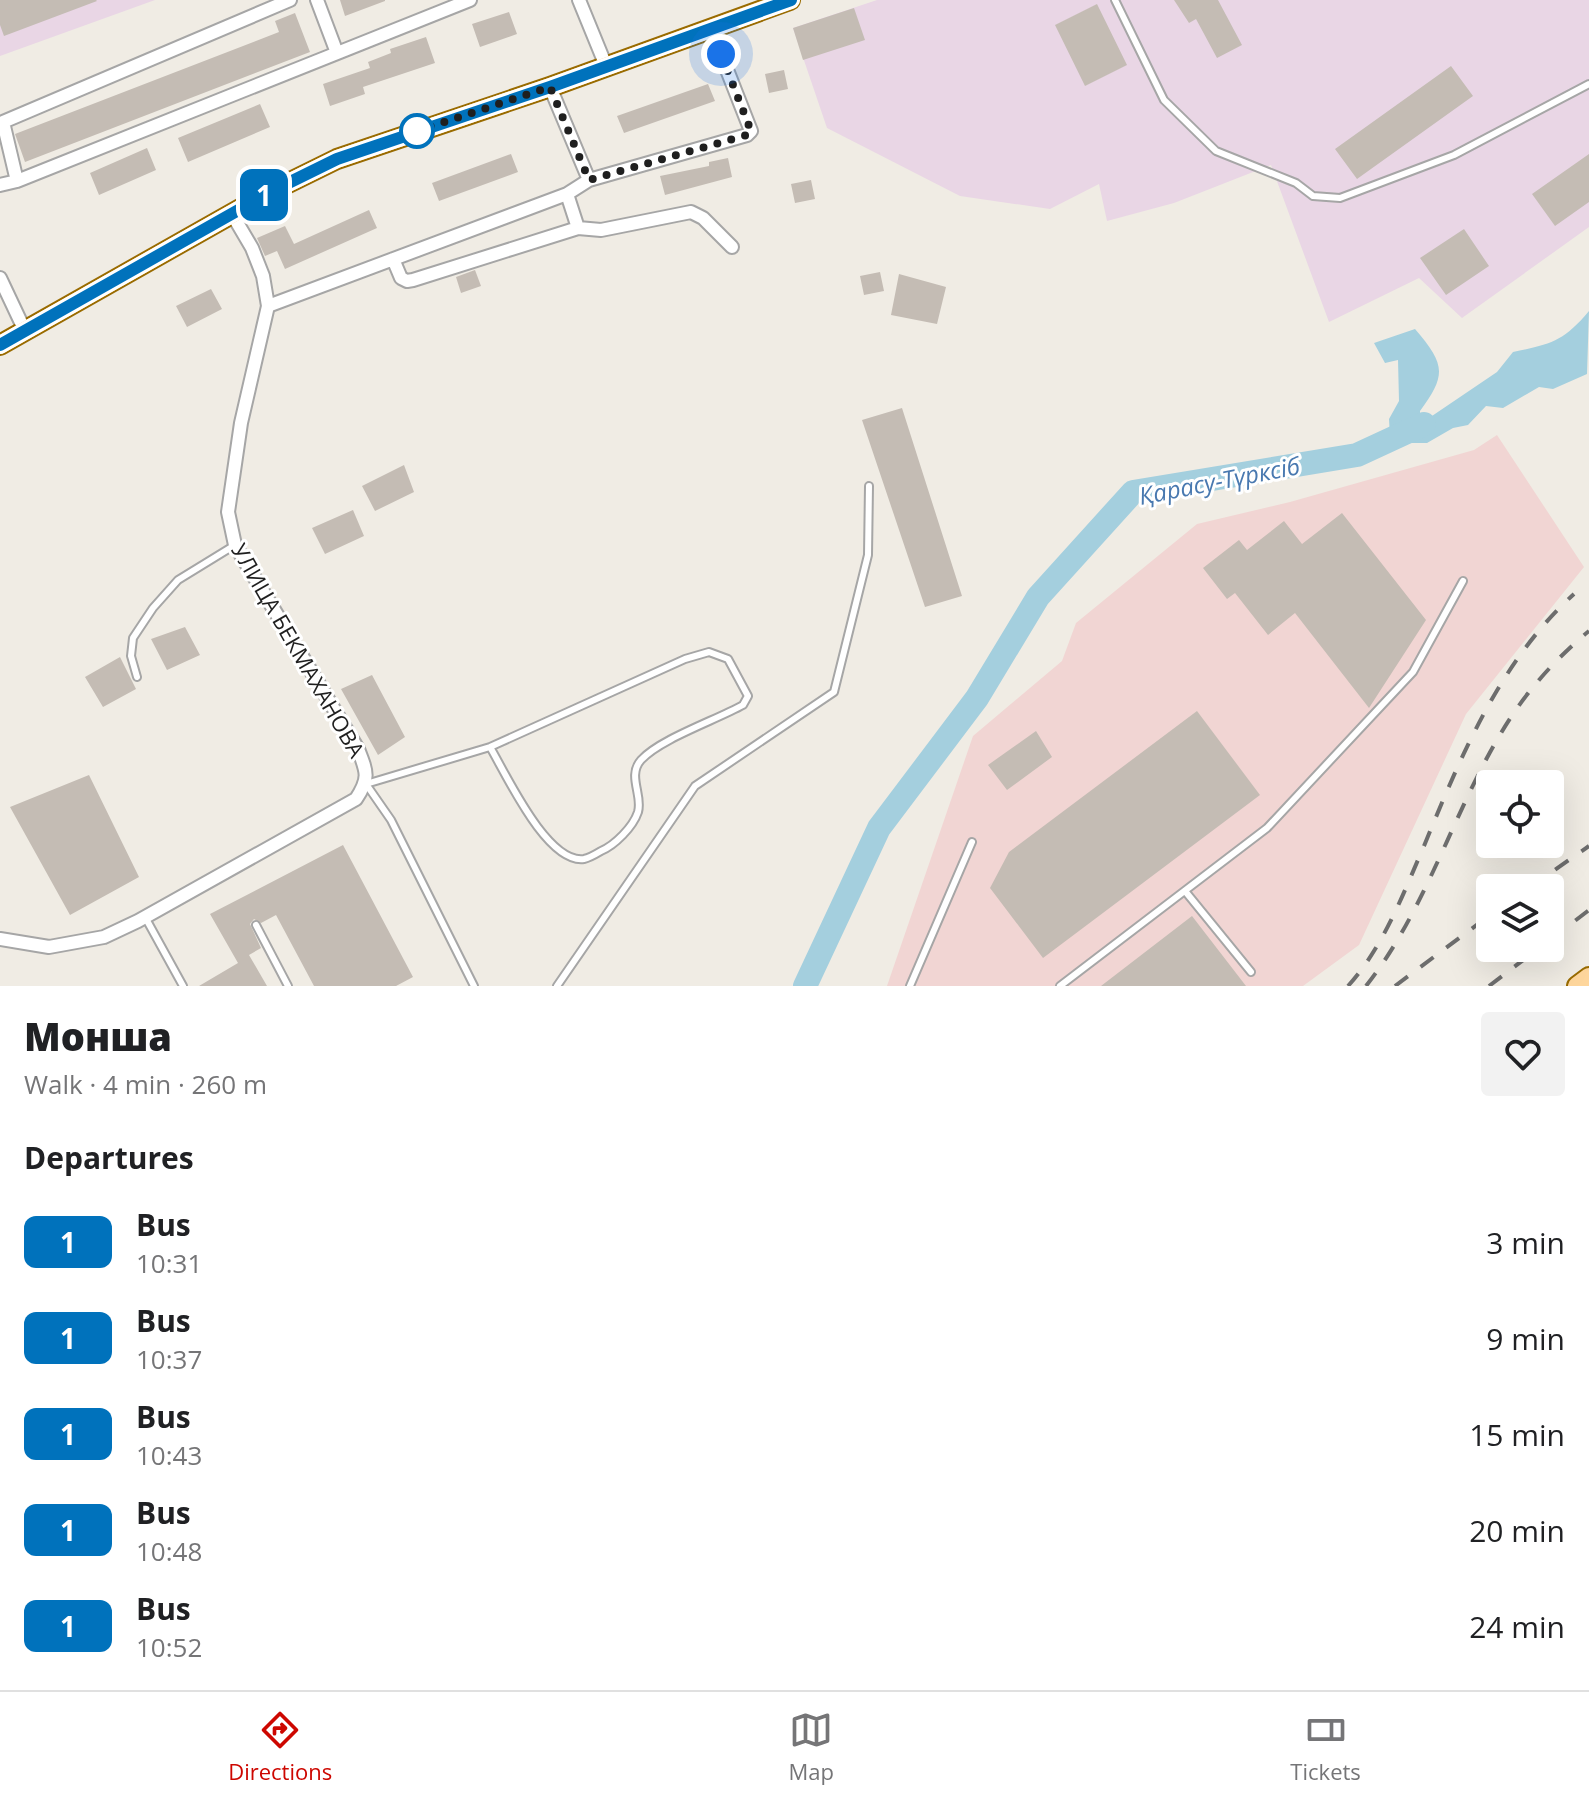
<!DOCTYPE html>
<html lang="en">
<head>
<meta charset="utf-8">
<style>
  :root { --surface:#fff; --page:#f2f2f2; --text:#202124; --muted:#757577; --line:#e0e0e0; --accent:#cd0700 }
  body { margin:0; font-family:"Open Sans",sans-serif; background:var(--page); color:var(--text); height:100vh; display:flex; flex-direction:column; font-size:30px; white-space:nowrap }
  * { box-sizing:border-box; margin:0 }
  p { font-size:26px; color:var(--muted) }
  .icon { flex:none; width:44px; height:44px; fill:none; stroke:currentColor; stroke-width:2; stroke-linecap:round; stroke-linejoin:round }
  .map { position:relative; height:986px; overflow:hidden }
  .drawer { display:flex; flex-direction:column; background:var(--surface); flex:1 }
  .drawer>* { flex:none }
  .badge { padding:0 16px; border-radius:12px; font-size:28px; line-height:52px }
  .buttons { position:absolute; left:1476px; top:770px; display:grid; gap:16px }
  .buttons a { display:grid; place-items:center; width:88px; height:88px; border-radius:8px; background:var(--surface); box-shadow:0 8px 32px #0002; font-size:40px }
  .you { position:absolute; width:40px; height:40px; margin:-20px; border:6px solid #fff; border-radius:50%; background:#1a73e8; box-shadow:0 0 0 12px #1a73e833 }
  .map>.badge { position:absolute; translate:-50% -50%; box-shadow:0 0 0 4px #fff }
  h2 { padding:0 24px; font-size:30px; line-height:72px }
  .round { display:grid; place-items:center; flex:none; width:84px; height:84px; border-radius:8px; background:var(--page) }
  .summary { display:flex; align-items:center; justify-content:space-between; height:136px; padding:0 24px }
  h1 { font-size:38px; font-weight:800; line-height:60px }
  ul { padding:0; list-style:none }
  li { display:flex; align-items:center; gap:24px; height:96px; padding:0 24px }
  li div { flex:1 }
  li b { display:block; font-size:30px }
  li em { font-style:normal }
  li .badge { min-width:88px; font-weight:700; text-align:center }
  .menu { display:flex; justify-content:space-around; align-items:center; height:112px; border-top:2px solid var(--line); background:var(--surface); font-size:22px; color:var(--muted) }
  .menu a { display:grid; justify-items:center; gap:4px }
  .menu .active { color:var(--accent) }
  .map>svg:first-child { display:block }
  .commercial { fill:#f1d5d3 }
  .industrial { fill:#e9d6e5 }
  .water { fill:#a4cfde }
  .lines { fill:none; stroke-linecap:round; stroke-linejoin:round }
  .river { stroke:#a4cfde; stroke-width:24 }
  .building { fill:#c4bcb4 }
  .lane-casing { stroke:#a6a6a6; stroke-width:10 }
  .street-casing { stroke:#a6a6a6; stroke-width:16 }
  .primary-casing { stroke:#996b00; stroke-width:22 }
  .lane { stroke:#fff; stroke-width:6 }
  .street { stroke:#fff; stroke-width:12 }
  .primary { stroke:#fed69c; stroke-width:18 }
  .rail { stroke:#6d6d6d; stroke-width:4; stroke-dasharray:16 16; stroke-linecap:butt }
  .line-casing { stroke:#fff; stroke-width:18 }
  .line { stroke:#0072bc; stroke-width:12 }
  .walk { stroke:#1f1f1f; stroke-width:8; stroke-dasharray:0 14.4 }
  .stop-dot { fill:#fff; stroke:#0072bc; stroke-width:4 }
  .labels { text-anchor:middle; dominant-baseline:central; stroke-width:6; stroke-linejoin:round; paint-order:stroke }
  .street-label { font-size:22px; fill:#1f1f1f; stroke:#fff }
  .water-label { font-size:24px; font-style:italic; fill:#4979b0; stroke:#fff }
</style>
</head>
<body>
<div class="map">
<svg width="1589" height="986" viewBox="0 0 1589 986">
  <rect width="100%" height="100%" fill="#f0ece4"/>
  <path class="commercial" d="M1497,435l87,132 -118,147 -107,231 -56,41h-416l86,-250 89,-75 14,-38 121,-99 93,-22 184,-52z"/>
  <path class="industrial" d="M0,0h155l-155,56z
    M877,0h712v227l-127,91 -43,-40 -90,44 -58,-157 -97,38 -67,18 -8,-37 -49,25 -90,-13 -133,-68 -34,-100z"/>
  <path class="water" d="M1589,311l-2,63 -34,15 -14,-2 -36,21 -17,-2 -18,19 -15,3 -26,15h-18l-19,-7 -1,-17 10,-18 -1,-41 -13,3 -11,-20 41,-14c29,34 33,45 5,82v7h9l68,-46 16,-20c38,-8 50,-10 76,-41z"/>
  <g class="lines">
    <path class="river" d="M805,986l74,-158 98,-130 61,-101 95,-105 224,-37 67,-31"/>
  </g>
  <path class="building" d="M0,0h96l1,1 -93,35 -4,-11z
    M340,0h45v1l-40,15z
    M1174,0h44l24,45 -25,13 -21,-39 -7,4z
    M1097,4l30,61 -42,21 -30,-61z
    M854,8l11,32 -62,20 -10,-32z
    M509,12l8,22 -37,13 -8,-23z
    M295,13l15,39 -285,110 -10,-28 264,-102 -4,-11z
    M426,37l9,26 -72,24 2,7 -35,12 -7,-22 47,-16 -2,-6 23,-9 -1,-4z
    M1451,66l22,30 -116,83 -22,-30z
    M784,70l4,19 -19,4 -4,-19z
    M708,84l7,17 -91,32 -7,-17z
    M260,104l10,23 -82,35 -10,-24z
    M147,148l9,22 -57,25 -9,-22z
    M511,154l7,18 -79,29 -7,-18z
    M1589,154v48l-34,24 -23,-32z
    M728,158l4,19 -67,18 -5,-19 49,-10v-4z
    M811,180l4,19 -20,4 -4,-19z
    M369,210l8,18 -92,41 -8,-18 -12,5 -8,-18 28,-12 9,18z
    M1464,229l25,37 -43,29 -26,-37z
    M475,270l6,16 -20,7 -5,-16z
    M880,272l4,19 -20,4 -4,-19z
    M899,274l47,13 -9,37 -46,-9z
    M211,289l11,20 -35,18 -11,-21z
    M902,408l60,188 -37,11 -63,-187z
    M404,465l10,27 -39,19 -13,-25z
    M353,510l11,26 -39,18 -13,-26z
    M1342,513l84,107 -57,88 -74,-95 -27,22 -33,-42 -8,6 -24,-31 36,-28 8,10 37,-29 18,23z
    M185,627l15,28 -33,15 -16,-31z
    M120,657l16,32 -33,18 -18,-30z
    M372,675l33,62 -27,18 -37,-66z
    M1197,711l63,84 -217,163 -53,-70 19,-36z
    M1036,731l16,26 -45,33 -19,-25z
    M89,775l50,102 -69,38 -60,-108z
    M343,845l70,132 -17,9h-82l-38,-71 -15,8 -7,-4 -4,5 11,24 -12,7 18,31h-68l39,-23 -28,-49z
    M1192,916l54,70h-145z"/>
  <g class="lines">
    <defs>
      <path id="lane" d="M1115,0l49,100 52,51 80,32 17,13 27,2 114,-43 135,-71
        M137,677l-6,-21 2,-18 20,-30 25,-28 57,-35
        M1185,891l66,81
        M145,917l38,69
        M256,925l32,61
        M474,986l-83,-166 -25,-36 124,-37 195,-88 24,-7 19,7 20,37 -5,9c-27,15 -83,34 -102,55 -14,16 2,35 -3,52 -5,15 -23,33 -37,39 -5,3 -12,7 -17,8 -37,5 -78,-85 -94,-112
        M557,986l138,-200 139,-94 34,-137 1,-69
        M910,986l62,-144
        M1060,986l207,-158 146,-156 50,-91"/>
      <path id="street" d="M317,0l20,53
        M579,0l27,66
        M589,180l158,-45 4,-4 -40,-102
        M17,181l-14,-59 287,-122
        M0,185l17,-4 453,-181
        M567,194l11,34 23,2 90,-18 12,6 29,29
        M393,259l8,19 6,3 6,-1 165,-52
        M0,278l25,53
        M268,306l299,-112 22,-14 -39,-93
        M0,939l49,8 55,-10 34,-16 218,-122c14,-21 11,-27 2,-50l-123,-204 -7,-33 13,-89 27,-117 -5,-30 -11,-28 -20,-34"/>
      <path id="primary" d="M0,345l272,-154 65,-32 213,-72 240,-87
        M1577,986l12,-9"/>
    </defs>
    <use href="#lane" class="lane-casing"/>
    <use href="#street" class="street-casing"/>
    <use href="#primary" class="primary-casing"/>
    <use href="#lane" class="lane"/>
    <use href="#street" class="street"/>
    <use href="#primary" class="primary"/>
    <path class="rail" d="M1529,888l60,-42
      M1550,940l39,-30
      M1348,986c36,-40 55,-92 76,-140 37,-90 76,-185 150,-252
      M1366,986c60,-76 86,-171 135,-253 23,-39 53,-73 88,-102
      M1395,986l95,-71
      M1489,986l50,-38"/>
  </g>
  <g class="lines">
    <defs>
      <path id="line" d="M0,345l272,-154 65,-32 213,-72 241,-87"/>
    </defs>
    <use href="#line" class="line-casing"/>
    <use href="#line" class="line"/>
    <path class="walk" d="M417,131l133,-44 39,93 158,-45 4,-4 -30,-77"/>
  </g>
  <circle class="stop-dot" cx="417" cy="131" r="16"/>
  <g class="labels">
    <g class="street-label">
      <text transform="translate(299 650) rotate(60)">УЛИЦА БЕКМАХАНОВА</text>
    </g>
    <g class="water-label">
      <text transform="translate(1219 480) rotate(-11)">Қарасу-Түрксіб</text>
    </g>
  </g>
</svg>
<div class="buttons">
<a><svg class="icon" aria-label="locate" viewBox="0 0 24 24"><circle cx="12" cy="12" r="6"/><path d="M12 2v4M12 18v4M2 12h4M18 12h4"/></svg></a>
<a><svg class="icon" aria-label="layers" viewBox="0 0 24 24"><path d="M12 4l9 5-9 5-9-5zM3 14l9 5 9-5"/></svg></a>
</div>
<div class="you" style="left:721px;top:54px"></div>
<b class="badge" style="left:264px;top:195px;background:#0072bc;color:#fff">1</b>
</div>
<section class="drawer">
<div class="summary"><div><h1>Монша</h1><p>Walk · 4 min · 260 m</p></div><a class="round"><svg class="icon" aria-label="heart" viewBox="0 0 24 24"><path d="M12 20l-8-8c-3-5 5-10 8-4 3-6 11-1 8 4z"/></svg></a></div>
<h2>Departures</h2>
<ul>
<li><span class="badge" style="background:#0072bc;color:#fff">1</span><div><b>Bus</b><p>10:31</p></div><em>3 min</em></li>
<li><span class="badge" style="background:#0072bc;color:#fff">1</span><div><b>Bus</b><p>10:37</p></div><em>9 min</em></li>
<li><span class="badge" style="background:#0072bc;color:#fff">1</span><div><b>Bus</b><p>10:43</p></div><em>15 min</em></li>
<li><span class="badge" style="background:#0072bc;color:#fff">1</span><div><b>Bus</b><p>10:48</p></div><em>20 min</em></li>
<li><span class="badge" style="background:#0072bc;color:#fff">1</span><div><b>Bus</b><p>10:52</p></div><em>24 min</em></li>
</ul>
</section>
<nav class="menu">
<a class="active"><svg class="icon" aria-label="directions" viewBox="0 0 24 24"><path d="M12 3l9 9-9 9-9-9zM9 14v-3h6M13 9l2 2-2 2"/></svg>Directions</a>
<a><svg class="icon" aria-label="map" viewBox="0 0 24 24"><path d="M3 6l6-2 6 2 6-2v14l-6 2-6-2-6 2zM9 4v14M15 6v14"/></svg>Map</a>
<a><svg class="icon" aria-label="tickets" viewBox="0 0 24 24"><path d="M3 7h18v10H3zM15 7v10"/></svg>Tickets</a>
</nav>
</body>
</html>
